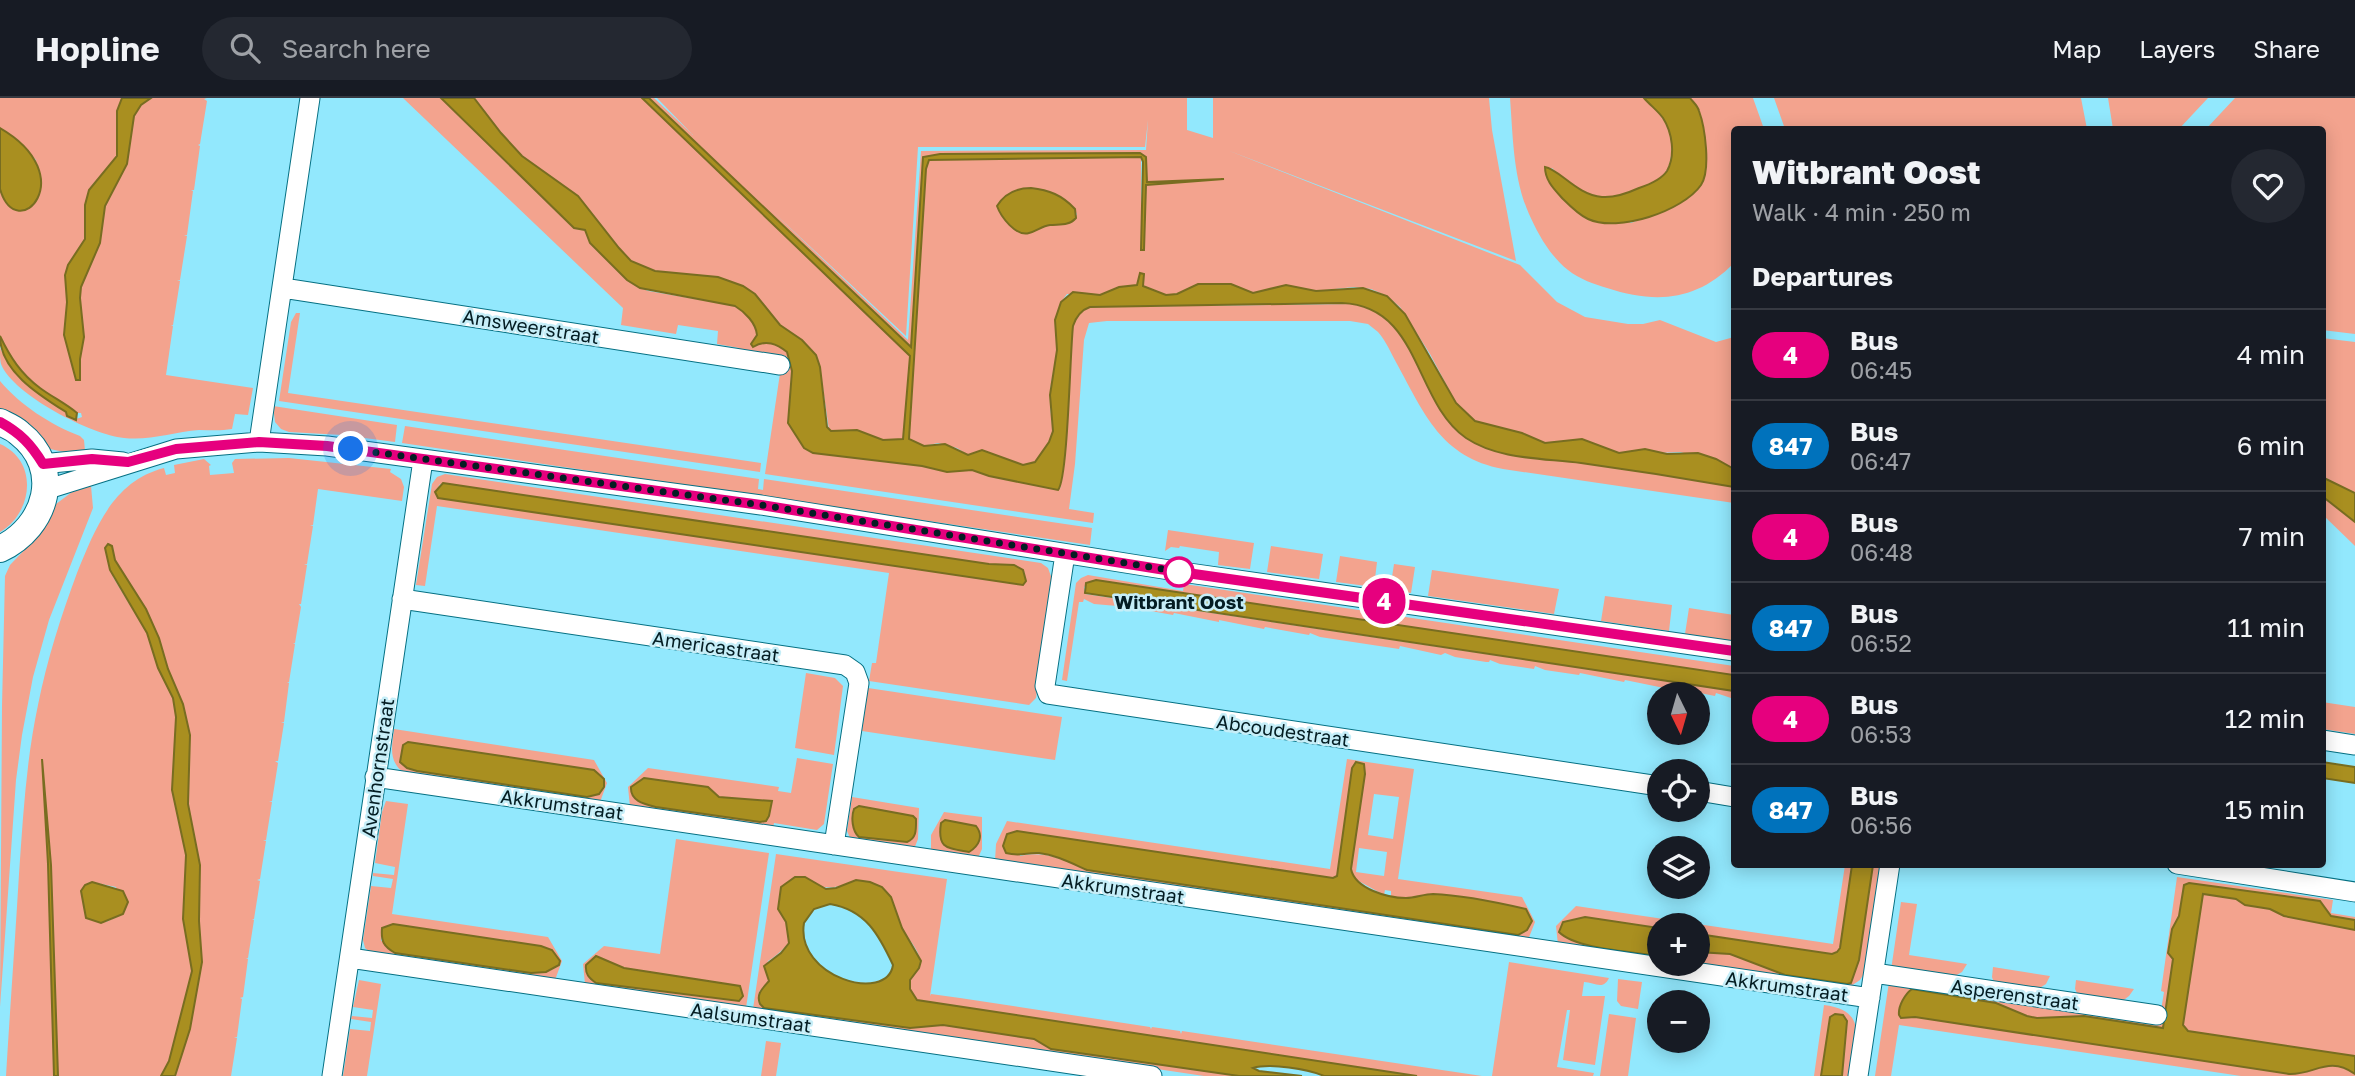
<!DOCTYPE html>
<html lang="en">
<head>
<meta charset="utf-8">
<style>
  :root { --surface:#171b24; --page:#242831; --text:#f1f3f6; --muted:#9ea1a6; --line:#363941 }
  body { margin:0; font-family:"Golos Text",sans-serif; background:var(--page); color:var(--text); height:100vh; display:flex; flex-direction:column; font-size:26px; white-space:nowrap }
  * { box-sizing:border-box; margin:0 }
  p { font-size:23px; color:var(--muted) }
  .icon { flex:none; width:38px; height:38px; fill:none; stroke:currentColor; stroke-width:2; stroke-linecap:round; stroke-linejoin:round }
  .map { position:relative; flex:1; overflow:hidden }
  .details { position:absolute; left:1731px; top:28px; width:595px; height:742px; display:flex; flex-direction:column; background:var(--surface); border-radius:7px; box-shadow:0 4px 18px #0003 }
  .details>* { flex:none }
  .badge { padding:0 14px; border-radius:23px; font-size:24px; line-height:46px }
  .needle { width:46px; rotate:175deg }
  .tools { position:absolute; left:1647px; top:584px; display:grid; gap:14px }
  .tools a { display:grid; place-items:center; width:63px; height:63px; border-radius:50%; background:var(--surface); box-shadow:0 4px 18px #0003; font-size:35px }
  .you { position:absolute; width:35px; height:35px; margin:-18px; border:5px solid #fff; border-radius:50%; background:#1a73e8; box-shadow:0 0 0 10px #1a73e833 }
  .map>.badge { position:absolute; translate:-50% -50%; box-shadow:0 0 0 4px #fff }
  h2 { padding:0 21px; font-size:26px; line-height:63px }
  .round { display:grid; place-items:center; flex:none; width:74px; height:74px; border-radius:37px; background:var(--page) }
  .overview { display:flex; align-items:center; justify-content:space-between; height:119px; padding:0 21px }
  h1 { font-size:33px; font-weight:800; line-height:52px }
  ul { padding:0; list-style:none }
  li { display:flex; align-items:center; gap:21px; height:91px; padding:0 21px; border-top:2px solid var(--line) }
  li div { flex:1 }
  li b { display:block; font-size:26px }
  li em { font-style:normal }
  li .badge { min-width:77px; font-weight:700; text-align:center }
  header { display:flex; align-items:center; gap:42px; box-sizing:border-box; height:98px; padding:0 35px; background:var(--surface); border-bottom:2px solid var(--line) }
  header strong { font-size:33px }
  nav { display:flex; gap:38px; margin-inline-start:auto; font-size:24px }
  .search { width:490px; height:63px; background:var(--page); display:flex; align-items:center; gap:18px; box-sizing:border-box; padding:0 24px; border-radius:38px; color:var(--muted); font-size:26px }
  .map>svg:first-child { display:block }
  .green { fill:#f3a38e; fill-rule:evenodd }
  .water { fill:#a98f20; stroke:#786d21; stroke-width:2; fill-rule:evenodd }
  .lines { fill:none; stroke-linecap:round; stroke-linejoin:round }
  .street-casing { stroke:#057083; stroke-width:21 }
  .secondary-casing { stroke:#057083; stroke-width:28 }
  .street { stroke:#fff; stroke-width:19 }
  .secondary { stroke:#fff; stroke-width:26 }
  .line-casing { stroke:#fff; stroke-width:16 }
  .line { stroke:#e6007e; stroke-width:10 }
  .walk { stroke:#041d23; stroke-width:7; stroke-dasharray:0 12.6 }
  .stop-dot { fill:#fff; stroke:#e6007e; stroke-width:3.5 }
  .labels { text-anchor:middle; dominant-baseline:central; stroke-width:5; stroke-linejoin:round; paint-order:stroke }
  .street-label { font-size:19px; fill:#041d23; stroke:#c6eef8 }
  .stop-label { font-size:19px; font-weight:bold; fill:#041d23; stroke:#c6eef8 }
</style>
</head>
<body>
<header>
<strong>Hopline</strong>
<div class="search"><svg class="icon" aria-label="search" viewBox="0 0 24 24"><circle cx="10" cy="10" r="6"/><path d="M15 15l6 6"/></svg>Search here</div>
<nav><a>Map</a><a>Layers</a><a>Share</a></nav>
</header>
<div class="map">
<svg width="2355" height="978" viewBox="0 0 2355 978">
  <rect width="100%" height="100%" fill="#92e8fd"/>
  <path class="green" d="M0,0h122l-5,13v45l-6,9 -18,19 -9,28 1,27 -17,26 -3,10 2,27 -3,33 12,45h4v-21l4,-22 -4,-39 1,-11 19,-44 5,-37 22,-42 7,-48 7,-11 10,-7h56l-3,1 3,2 -7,43 -2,1 2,1 -6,44h-3l2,1 -6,44h-3l3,1 -7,44h-3l3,1 -7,44h-2l2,1 -7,49 87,13 -5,27 -13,-1 -3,15c-11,2 -22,1 -33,1 -25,2 -50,11 -75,8 -32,-3 -111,-43 -123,-74 -1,-4 -1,-11 -1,-16 14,29 39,47 66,64l1,4 6,4 9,-3 -1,-4h-4c-12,-10 -25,-16 -37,-25 -19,-14 -30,-31 -40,-52v-147l13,19 23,-48 -18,-20 -18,-12z
    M403,0h38l133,129 11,3 5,13 44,42 14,6 83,14c10,3 22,14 26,24 1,6 -3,12 -3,18 12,-8 23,-3 33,5l5,19 -4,52 16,25 9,5 109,13 25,6 25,-2 88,19 5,-31 8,-132c3,-9 8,-16 17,-19l261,-3c69,8 64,98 113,131 37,25 85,23 128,29 48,7 95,15 142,23v16l-231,-34c-62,-12 -78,-54 -106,-105 -6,-11 -11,-23 -19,-32l-10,-8 -18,-3h-243l-18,2 -5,17 -9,124 -6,45 25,4 -1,10 -328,-49 17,-114 -43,-8v-4l-22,-4 1,-13 -40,-6 -2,9 -55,-9 2,-17z
    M474,0h168l268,258 -7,83 -20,1 -26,-10h-28l-9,-63 -4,-12 -14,-15 -22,-15 -25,-31 -13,-8 -24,-9 -63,-6 -24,-10 -12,-13 -41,-52 -56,-40 -21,-23z
    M649,0h5l39,37 -36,-37h530v32l26,8v-40h276l3,32 24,131 -289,-111 293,115 37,37 28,15 43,7h15l17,-4 56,22 18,-5v132l-10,-6 -44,-11 -20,1 -15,-4 -26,4 -37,-14 -37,4 -23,-10 -47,-12 -19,-18 -26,-49 -30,-47 -13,-11 -16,-7 -17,-2 -38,4 -36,-5 -27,7 -19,-7 -68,9 -24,-9 2,-12 -3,-1 -3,12 -19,2 -19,8 -33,-1c-15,18 -10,31 -10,52 0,17 -7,33 -7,50 -1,29 12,40 -15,67l-12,2 -41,-15 -14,5 -11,-7 -19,-5 -14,3 -15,-7 17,-271 3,-8 212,-3v93h3l2,-65 77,-6 -76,3 -1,-25 -6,-4 -200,1 -16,3 -13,191zM1148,22l-2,30 -225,1 -13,189 -137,-130 135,126 12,-189h227zM1062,99l13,12 2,6 -38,12 -8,5z
    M1510,0h134c10,10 22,21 26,35 3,10 2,27 -3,37 -9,16 -53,30 -69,26 -19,-4 -33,-15 -46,-28l-7,6 86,49 39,-15 29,-99 -9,-11h63l11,31 -30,1v133c-37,38 -78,41 -127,25 -13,-4 -28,-9 -39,-18 -18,-14 -30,-36 -39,-56 -16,-36 -16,-78 -19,-116z
    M1774,0h307l6,31h-302z
    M2108,0h100l-30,32 -65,-1z
    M2235,0h120v236l-33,-4v-200l-116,-1z
    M296,215h4l-12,80 473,70 -1,9 -481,-71 12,-79z
    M2322,240l33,4v151l-33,-17z
    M0,283c20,24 51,44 80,55l4,4 1,11 -21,1 -14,-3 -50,-35z
    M273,308l124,19 -2,17 -53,-7 -53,-3 -8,-3 -6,-7z
    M405,328l354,53 -1,10 5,1 1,-11 328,49 -2,17 -688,-102z
    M0,346c39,17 33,69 0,88z
    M289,360l102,11 -1,3 11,7 3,8 -2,14 -84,-12 -5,36h-3l3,1 -6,38h-3l3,1 -6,39h-2l2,3 -6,36h-2l2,1 -6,38 -2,1h2l-5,39h-3l3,1 -6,38h-3l3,2 -6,38h-3l3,1 -6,38h-3l3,1 -6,38 -3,1 3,1 -6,38h-2l2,1 -6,38h-2l2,1 -5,38 -3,1 2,1 -5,38h-3l3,1 -6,38h-56l15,-47 12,-67 -3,-41 1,-56 -12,-61 2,-69 -7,-31 -15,-35 -9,-31 -13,-29 -31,-49 -2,-12v29l34,56 11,35 15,30 3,19 -4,73 14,65 -3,64 9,52 -23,90 -8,15h-103l-7,-211 -8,-94 5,93 6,212h-48c4,-67 9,-134 13,-202 4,-56 7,-113 19,-169 9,-45 23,-89 39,-132 18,-44 36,-92 87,-105l2,7 9,-2 -1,-8 30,-6 7,6 -2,1 1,9 24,-2 -2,-10 3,-4zM92,784l24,5 7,27 -17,8 -18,-39z
    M445,376l596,89 7,5 4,11 -16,119 -7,7 -160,-24 3,-18h4l13,-90 -452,-67 -12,80 -9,-1 16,-101 5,-7zM443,385l546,81 25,1 11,8v9l-2,3 -585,-87 1,-13z
    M91,388l2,22 -44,112 -16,57 -11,58 -6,45 -16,227 2,-301 3,-130 5,-11 24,-25 22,-36 16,-12z
    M2322,398l33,26v24l-33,-32z
    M1168,432l86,13 -4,26 -32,-4 1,-13 -39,-6 -1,2 -8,-1 -6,4z
    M1271,448l52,8 -4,25 -52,-7z
    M1340,458l37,6 -3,25 -38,-5z
    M1394,466l21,3 -4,26 -21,-3z
    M1432,472l127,19 -5,25 -126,-18z
    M1088,477l95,16 1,-7 550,82v9l-638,-95h-3l-9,7 1,7 649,97v8l-18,-6 -1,3 -45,-9 -1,2 -44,-9 -1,2 -44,-9 -1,2 -34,-5 -10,-4 -1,3 -34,-5 -10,-4 -1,2h-3l-31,-5 -10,-4 -4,2 -41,-9 -1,3 -79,-12 -10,-4 -1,2 -44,-8 -1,2 -45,-9v2l-45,-9 -1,2 -44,-8 -35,-3 -10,-5 -1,3h-4l-12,79 -5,-1 14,-97 5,-5z
    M1605,498l67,9 -3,26 -68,-10z
    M1689,510l45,7v26l-49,-7z
    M806,575l29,5 8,8 -9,69 -39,-7z
    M868,590l194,29 -7,43 -193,-29z
    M2322,604l33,5v27l-33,-5z
    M394,631l200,31 13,23 -7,19 -196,-29c-16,-12 -12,-26 -10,-44zM409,644l185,28 9,9 1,8 -6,7 -197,-32 2,-17z
    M797,660l36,6 -9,60 -7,6 -43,-7 -1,5 -143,-21 -2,-20 20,-19 131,19 -1,4 13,2zM637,686l71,3 11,10 52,4 -132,1 -8,-12v-3z
    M1347,661l67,10 -16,110 124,18 13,25 -7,18 -533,-79 1,-17 11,-23 323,48zM1352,670l13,6 -14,95 4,10 29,16 1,-5 6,1v6l17,1 23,-4 95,15 6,12 -5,9 -9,5 -431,-65c-23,-10 -42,-20 -67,-14l-3,-25 316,47 4,-2zM1374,696l25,3 -6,42 -25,-4zM1359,750l28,4 -3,24 -28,-4z
    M852,699l67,11 -1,31 -4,10 -64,-11 -3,-7zM859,708l54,10 3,3v14l-63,-6v-16z
    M386,703l22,3 -16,110 156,23 14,24 -7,19 -184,-27 -6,-5 -2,-8 8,-54 20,2 2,-9 -20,-3v-3l21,2 1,-8 -20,-4 7,-51zM393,826l148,22 18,15v4l-178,-24 1,-13z
    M944,714l38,5v32l-4,9 -47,-7v-16zM941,725l39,16 -1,3 -10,10c-22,-4 -32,-3 -28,-29z
    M676,741l93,14 -23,155 -161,-24 -2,-20 21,-18 56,8zM596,859l28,11 116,18 -1,15 -109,-13z
    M776,756l171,25 -17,117 1,-2 29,4 190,29 1,2 1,-2 28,4 1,3 1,-3 300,45h-65l-500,-76 -7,-11v-10c4,-4 11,-11 10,-18 -1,-12 -13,-23 -18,-33 -8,-15 -8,-39 -28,-44 -24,-7 -36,9 -58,1 -9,29 -20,59 -48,76l-2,9 3,11 -10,11 -1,9 6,7 146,20 33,-3 91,14 17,10 188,27h-35l-451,-67z
    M1845,767h7l-12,83 -5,6 -137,-20v-8h-39v2l-74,-11 -22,5 27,23 69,11v4l-101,-15 -2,-19 20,-20 257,38z
    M1873,767h7l-15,107 -5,8 -9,6 -153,-22v-12l32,2 55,21 66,8 8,-23z
    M2177,779l156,23 -2,13 24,4v159h-114l-342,-51 -8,51h-16l14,-94 270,41 5,-31 -3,-1z
    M1901,804l16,2 -8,51 58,9 -5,8 -9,5 -62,-7z
    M1509,864l100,16c-6,13 -15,4 -25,4l-2,14h23l-10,69 -32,-5 7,-50h-3l-10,57 37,6 -1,3h-101z
    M1993,869l57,9 -4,8 -8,5 -44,-6 -2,-6z
    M1618,881l24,3 -4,27 -17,-3 -4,-5z
    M359,882l22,4 -14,92h-24l7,-47 20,2 1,-9 -20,-3 1,-3 20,2 1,-8 -20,-3z
    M2076,882l58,9 -5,7 -8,6 -43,-7 -3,-6z
    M1824,907c47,6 30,37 25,71h-7l5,-55 -4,-6 -8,-1 -5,4 -9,58h-7z
    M1609,916l27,4 -8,58h-28z
    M766,943l15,2 -5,33h-15z"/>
  <path class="water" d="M122,0h29l-10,7 -7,11 -7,48 -22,42 -5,37 -19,44 -1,11 4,39 -4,22v21h-4l-12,-45 3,-33 -2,-27 3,-10 17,-26v-34l4,-15 28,-34v-45z
    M441,0h33l27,35 21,23 56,40 41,52 12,13 24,10 63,6 25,9 12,8 25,31 22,15 14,15 4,12 7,60 4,4 26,-1 26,10 20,-1 7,-83 -268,-258h7l262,249 12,-190 17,-3 200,-1 6,4 1,25 77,-3 -78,6 -2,65h-3l2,-88 -2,-5 -212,3 -3,9 -17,270 15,7 21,-2 23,11 14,-5 41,15 12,-3 14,-20 4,-11 -3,-36 7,-45 -2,-30 6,-18 12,-10 27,3 19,-8 18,-2 3,-12 4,1 -1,12 23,9 11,-1 21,-10h33l22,9 33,-8 30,6 47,-3 24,8 18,18 51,89 19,18 47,12 23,10 37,-4 37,14 26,-4 22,5 31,-1 18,6 18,10v18c-51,-9 -102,-17 -153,-24 -38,-5 -82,-3 -115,-25 -53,-37 -45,-132 -124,-135l-252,4c-9,3 -14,10 -17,19 -3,25 -5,153 -15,164l-69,-14 -17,-6 -25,2 -25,-6 -109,-13 -9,-5 -16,-25 4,-52 -5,-19c-10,-8 -21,-13 -34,-5l-2,-3 6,-9c-1,-12 -12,-23 -22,-29l-95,-18 -13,-8 -37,-37 -5,-13 -11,-2z
    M1644,0h46c3,4 8,8 9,13 6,16 12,59 2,74 -18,26 -83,48 -113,34 -9,-4 -18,-13 -25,-20 -8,-9 -18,-18 -18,-32 14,2 32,28 57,30 13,1 26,-4 37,-9 9,-3 22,-8 28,-17 9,-16 5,-39 -4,-53 -5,-7 -13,-13 -19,-20z
    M0,30c83,48 17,119 0,61 0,-12 0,-47 0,-61z
    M1031,90c18,2 31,7 44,21l1,9c-7,8 -16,6 -26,7 -8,1 -13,6 -21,8 -13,4 -28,-16 -32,-27 8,-13 20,-18 34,-18z
    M0,238c10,21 21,38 40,52 12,9 25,15 37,25l-1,7 -9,-4 -1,-4c-27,-17 -66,-41 -66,-76z
    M2322,379l33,16v29l-33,-26z
    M443,385l546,81 25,1 9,5 3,11 -3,4 -585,-87 -3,-6z
    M108,446l4,2 3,14 31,49 13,29 9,31 15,35 7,31 -2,69 12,61 -1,56 3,41 -12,67 -15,47h-14l8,-15 23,-90 -9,-52 3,-64 -14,-65 4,-73 -3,-19 -15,-30 -11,-35 -37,-63 -5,-22z
    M1096,482l638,95v16l-649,-98 1,-10z
    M408,644l186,28 10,9v8l-5,7 -12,3 -170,-26 -10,-3 -7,-6 3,-17z
    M42,661l9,106 7,211h-4l-6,-212z
    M1356,664l8,2 1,10 -14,95c4,20 37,29 55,29 9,0 18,-4 27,-4 27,1 67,9 93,15l6,12 -5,9 -9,5 -431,-65c-16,-7 -31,-15 -48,-17 -12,-1 -18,4 -33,0l-3,-7 4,-12 10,-3 316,47 4,-2 15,-108z
    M2322,664l33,5v16l-33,-5z
    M644,680l64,9 11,10 53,4 -3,15 -3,5 -6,1 -104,-15c-12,-3 -26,-6 -25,-20z
    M859,708l54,10 3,3c0,10 1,19 -9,23l-48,-5c-7,-6 -8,-20 -5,-28z
    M945,722l31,6c8,10 3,20 -7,26 -22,-4 -32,-3 -28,-29z
    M1852,767h21l-14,95 -8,23 -4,1 -62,-9 -55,-21 -32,-2v-18l134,20 5,-2 3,-4z
    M795,779h10l21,12 10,-1 20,-8 14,2 12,5 9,10 11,31 19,33 -2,7 -9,12v9l7,11 500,76h-93c-16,-7 -54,-13 -71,-8l6,3 43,5h-63l-188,-27 -17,-10 -91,-14 -33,3 -146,-20 -4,-4c-4,-10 2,-15 9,-23l-5,-15 17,-13 8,-10 -3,-21 -8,-13 3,-22zM830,806c36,6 49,31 63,61 -6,39 -98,12 -89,-42l10,-14z
    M92,784l31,9 5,11 -5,12 -22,9 -15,-5 -5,-27 4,-6z
    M2189,785l131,18 11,15 24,4v10l-71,-14 -14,-7 -25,-4 -9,-6 -33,-5 -20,131 5,6 167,25v18c-27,-19 -40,1 -66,0l-374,-57 -14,1 -2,-3c-1,-9 6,-21 13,-26l84,14 31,13 10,2 47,-2 79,12 10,-69 -5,-6 4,-24 7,-13 5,-31z
    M1585,819l74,11v28c-24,-4 -84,-7 -100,-24l4,-10z
    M393,826l148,22 11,4 8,11 -1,4 -13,7 -15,1 -136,-20c-12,-7 -14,-12 -13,-25z
    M596,858l28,12 116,18 3,10 -4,5 -143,-18c-7,-5 -11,-9 -10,-18z
    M1835,916l8,1 4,6 -5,55h-21l9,-59z"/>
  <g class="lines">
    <defs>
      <path id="street" d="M283,190l497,77
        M259,344l51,-344
        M42,366l50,-5 31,3
        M45,392l131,-41 83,-7 68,4 434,59 421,67 552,79
        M1065,456l-20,132 3,8 611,92
        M402,501l443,66 10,7 4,11 -25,162
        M2322,642l33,5
        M375,679l1495,221
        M1698,693l36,6
        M2177,766l178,28
        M350,860l802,118
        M1874,875l283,42
        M332,978l91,-616
        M1858,978l32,-212"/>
      <path id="secondary" d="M0,324c6,3 14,6 19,11 45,35 28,94 -19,116"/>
    </defs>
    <use href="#street" class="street-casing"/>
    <use href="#secondary" class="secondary-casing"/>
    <use href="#street" class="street"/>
    <use href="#secondary" class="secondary"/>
  </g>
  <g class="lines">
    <defs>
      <path id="line" d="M0,324c20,11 31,22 43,42l49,-5 36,3 48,-13 83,-7 68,4 434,59 398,64 575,82"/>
    </defs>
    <use href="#line" class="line-casing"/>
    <use href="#line" class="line"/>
    <path class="walk" d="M351,351l410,56 421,67h-3"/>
  </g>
  <circle class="stop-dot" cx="1179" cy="474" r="14"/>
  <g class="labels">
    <g class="street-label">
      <text transform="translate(531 228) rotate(9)">Amsweerstraat</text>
      <text transform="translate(716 548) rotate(8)">Americastraat</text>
      <text transform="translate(1283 632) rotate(8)">Abcoudestraat</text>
      <text transform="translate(377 670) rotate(-82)">Avenhornstraat</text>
      <text transform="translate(562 706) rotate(8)">Akkrumstraat</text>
      <text transform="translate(1123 790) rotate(8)">Akkrumstraat</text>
      <text transform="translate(1787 888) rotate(8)">Akkrumstraat</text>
      <text transform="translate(2015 896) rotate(8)">Asperenstraat</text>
      <text transform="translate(751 919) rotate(8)">Aalsumstraat</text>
    </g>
    <g class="stop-label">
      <text x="1179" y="503">Witbrant Oost</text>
    </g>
  </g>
</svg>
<div class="tools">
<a><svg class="needle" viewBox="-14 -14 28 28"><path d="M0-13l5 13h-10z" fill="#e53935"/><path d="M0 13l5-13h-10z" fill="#9ea1a6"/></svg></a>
<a><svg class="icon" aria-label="locate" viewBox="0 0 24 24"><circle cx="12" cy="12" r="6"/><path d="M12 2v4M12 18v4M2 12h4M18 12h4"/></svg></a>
<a><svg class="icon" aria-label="layers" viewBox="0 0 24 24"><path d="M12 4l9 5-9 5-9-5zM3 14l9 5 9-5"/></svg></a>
<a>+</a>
<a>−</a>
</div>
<div class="you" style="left:351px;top:351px"></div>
<b class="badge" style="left:1384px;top:503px;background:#e6007e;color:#fff">4</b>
<section class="details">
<div class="overview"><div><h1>Witbrant Oost</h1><p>Walk · 4 min · 250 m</p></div><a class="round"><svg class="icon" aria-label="heart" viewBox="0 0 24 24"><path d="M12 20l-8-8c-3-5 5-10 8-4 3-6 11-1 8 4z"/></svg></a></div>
<h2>Departures</h2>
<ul>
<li><span class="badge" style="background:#e6007e;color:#fff">4</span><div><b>Bus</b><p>06:45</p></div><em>4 min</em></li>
<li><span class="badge" style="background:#0072bc;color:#fff">847</span><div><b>Bus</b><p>06:47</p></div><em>6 min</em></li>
<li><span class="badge" style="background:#e6007e;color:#fff">4</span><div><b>Bus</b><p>06:48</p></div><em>7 min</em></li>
<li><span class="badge" style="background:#0072bc;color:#fff">847</span><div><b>Bus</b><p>06:52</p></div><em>11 min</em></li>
<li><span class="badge" style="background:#e6007e;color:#fff">4</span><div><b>Bus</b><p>06:53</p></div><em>12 min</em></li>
<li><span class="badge" style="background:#0072bc;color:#fff">847</span><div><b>Bus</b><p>06:56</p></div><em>15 min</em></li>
</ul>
</section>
</div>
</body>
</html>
